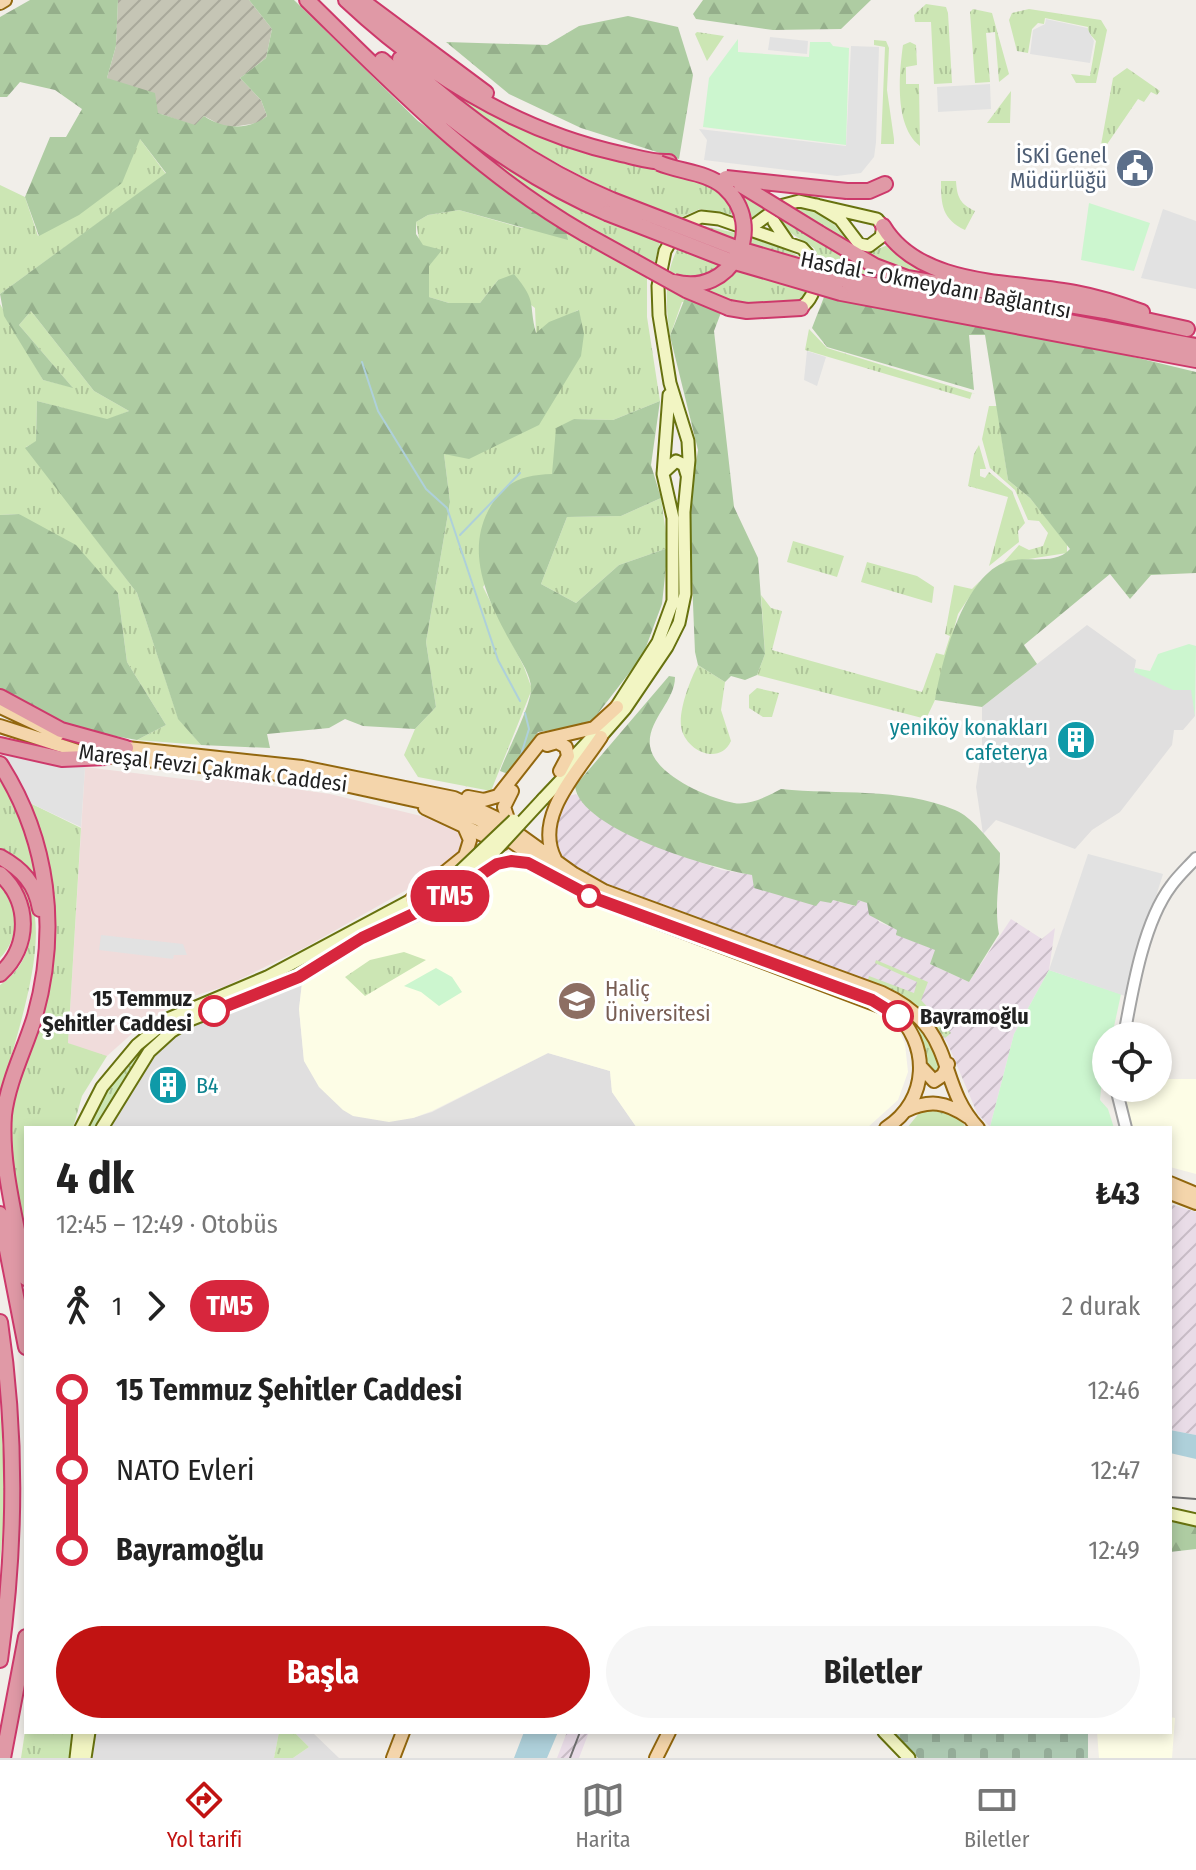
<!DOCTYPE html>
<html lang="tr">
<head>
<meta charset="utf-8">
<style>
  :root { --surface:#fff; --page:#f6f6f6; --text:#222; --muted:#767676; --line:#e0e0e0; --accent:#c11312 }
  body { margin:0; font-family:"Fira Sans Condensed",sans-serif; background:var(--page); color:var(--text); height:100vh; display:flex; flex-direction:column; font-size:30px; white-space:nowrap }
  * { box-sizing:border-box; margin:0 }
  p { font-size:26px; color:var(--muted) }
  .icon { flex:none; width:44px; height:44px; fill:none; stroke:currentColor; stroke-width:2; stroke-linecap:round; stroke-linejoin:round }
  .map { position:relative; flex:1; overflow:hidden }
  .details { position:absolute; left:24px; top:1126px; width:1148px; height:608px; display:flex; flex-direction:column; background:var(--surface); border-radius:0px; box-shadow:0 4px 12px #0003 }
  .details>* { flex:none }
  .badge { padding:0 16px; border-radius:26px; font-size:28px; line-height:52px }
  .controls { position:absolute; left:1092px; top:1022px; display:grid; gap:16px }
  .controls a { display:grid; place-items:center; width:80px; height:80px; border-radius:50%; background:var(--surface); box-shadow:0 4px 12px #0003; font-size:40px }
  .map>.badge { position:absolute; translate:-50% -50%; box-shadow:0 0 0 4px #fff }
  .legs { display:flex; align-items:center; gap:12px; height:88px; padding:0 32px; font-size:26px }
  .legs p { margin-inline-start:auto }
  .headline { display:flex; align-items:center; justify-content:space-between; height:136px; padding:0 32px }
  h1 { font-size:44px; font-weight:700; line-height:60px }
  .action { display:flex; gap:16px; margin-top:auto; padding:16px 32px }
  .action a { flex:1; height:92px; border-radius:48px; background:var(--accent); color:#fff; font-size:32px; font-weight:700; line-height:92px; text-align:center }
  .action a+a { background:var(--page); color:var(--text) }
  ul { padding:0 32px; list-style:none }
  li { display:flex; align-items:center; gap:28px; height:80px; font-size:30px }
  li i { display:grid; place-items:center; width:12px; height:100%; margin:0 10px; background:currentColor }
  li i::after { content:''; width:20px; height:20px; margin:-10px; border:6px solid; border-radius:50%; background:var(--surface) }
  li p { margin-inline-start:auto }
  li:first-child i { background:linear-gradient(#0000 50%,currentColor 0) }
  li:last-child i { background:linear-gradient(currentColor 50%,#0000 0) }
  .tab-bar { display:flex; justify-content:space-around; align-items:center; height:112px; border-top:2px solid var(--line); background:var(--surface); font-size:22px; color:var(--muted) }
  .tab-bar a { display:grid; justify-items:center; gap:4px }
  .tab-bar .current { color:var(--accent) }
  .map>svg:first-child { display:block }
  .residential { fill:#e0dfdf }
  .commercial { fill:#f0dcdb }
  .industrial { fill:url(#industrial-furrows) }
  .education { fill:#fdfde6 }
  .construction { fill:url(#construction-furrows) }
  .grass { fill:url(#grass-tufts) }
  .forest { fill:url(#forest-firs) }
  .cemetery { fill:url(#cemetery-stones) }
  .park { fill:#ccf6cf }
  .parking { fill:#e2e2e2 }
  .water { fill:#aed0da }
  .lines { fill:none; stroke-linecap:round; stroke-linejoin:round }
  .stream { stroke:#aed0da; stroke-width:2 }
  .tertiary-casing { stroke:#a3a3a3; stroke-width:14 }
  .secondary-casing { stroke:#67720f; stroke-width:15 }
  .primary-casing { stroke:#92670e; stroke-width:16 }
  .motorway-casing { stroke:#cd396b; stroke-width:18 }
  .tertiary { stroke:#fff; stroke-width:10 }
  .secondary { stroke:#f2f5c3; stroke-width:11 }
  .primary { stroke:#f4d5ab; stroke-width:12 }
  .motorway { stroke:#e099a6; stroke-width:14 }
  .tram { stroke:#707070; stroke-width:2 }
  .secondary-bridge-casing { stroke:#67720f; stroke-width:15; stroke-linecap:butt }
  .motorway-bridge-casing { stroke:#cd396b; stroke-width:18; stroke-linecap:butt }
  .secondary-bridge { stroke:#f2f5c3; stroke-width:11 }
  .motorway-bridge { stroke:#e099a6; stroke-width:14 }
  .line-1-casing { stroke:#fff; stroke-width:18 }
  .line-1 { stroke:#d7263d; stroke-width:12 }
  .stop-1-dot { fill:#fff; stroke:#d7263d; stroke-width:4 }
  .labels { text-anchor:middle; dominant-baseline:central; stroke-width:6; stroke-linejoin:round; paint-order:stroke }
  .service-label { font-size:22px; fill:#4e5e75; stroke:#fff; text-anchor:end }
  .street-label { font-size:22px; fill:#222; stroke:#fff }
  .culture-label { font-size:22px; fill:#0d838f; stroke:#fff; text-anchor:end }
  .education-label { font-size:22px; fill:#785e54; stroke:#fff; text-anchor:start }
  .stop-label { font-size:22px; font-weight:bold; fill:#222; stroke:#fff; text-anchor:end }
</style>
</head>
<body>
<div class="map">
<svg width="1196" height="1758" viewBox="0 0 1196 1758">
  <defs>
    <pattern id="industrial-furrows" width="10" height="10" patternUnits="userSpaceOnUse" patternTransform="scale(2)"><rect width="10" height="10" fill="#e9dce7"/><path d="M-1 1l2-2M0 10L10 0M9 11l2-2" fill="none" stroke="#c8bcc6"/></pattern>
    <pattern id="construction-furrows" width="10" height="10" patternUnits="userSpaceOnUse" patternTransform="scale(2)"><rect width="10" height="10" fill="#c5c5b5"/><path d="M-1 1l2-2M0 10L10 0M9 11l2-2" fill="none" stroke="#a9a99b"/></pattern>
    <pattern id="grass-tufts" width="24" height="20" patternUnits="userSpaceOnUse" patternTransform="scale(2)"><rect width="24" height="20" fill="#cce6b4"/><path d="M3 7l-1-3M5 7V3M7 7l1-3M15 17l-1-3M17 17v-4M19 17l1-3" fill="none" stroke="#afc59a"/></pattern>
    <pattern id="forest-firs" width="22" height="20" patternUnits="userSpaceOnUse" patternTransform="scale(2)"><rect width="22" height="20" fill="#aecca2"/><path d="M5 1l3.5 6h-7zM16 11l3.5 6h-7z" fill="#95af8b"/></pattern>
    <pattern id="cemetery-stones" width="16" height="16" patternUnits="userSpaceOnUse" patternTransform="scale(2)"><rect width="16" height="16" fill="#acc8b1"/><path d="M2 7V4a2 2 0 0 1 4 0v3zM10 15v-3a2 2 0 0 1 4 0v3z" fill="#94ac98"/></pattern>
  </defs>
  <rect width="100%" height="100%" fill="#f1eee9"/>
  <path class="residential" d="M1087,625l49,35 -2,12 58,17 3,27 -12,14h-9l-2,15 -52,67 -28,18 -17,19 -79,-29 -13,14 -7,-47 6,-40v-40z
    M302,983l-3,26 5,52 109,57 19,-6 116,-59 62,18 2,21 25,36h-526l38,-68 18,-20 21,-14z
    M94,1732h185l-5,26h-183z
    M294,1732h18l27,26h-46l16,-11z"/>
  <path class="commercial" d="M85,767l123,15 1,-5 121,17 116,28 14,11 6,13 -19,21 -143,81 -78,38 -42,13 -39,23 -38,34h-8l-31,-13z"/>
  <path class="industrial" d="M576,794l25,24 41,23 80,29 31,5 67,26 13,-1 22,6 3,-6 9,3 12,19 19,8 -1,5 39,15 -6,14 39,18 42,-63 31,20 13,-11 -6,42 -35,64 -24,93 -13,-14 -30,-71 -30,-35 -16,-11 -296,-111 -44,-27 -7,-11 -2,-21 14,-29z
    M1170,1204l26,8v223l-26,-5z
    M567,1732h22l-10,26h-22z"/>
  <path class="education" d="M508,866l17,1 71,39 276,102 26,20 7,16 3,28 -10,28 -31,28h-230l-25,-36 -2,-21 -62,-18 -116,58 -19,7 -24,4 -36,-6 -10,-6 -24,-23 -15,-26 -5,-52 3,-26 78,-45 39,-16z
    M1158,1079h38v95l-26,-7v-39h-37l-12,-39 37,-1z
    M1170,1717l5,1 -3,40h-73l-2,-26h73z"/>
  <path class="construction" d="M118,0h131l23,29 -6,29 -26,20 21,22 6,16 -9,7 -32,5 -22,-12 -9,10 -37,-13 -51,-35 9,-32z"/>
  <path class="grass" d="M926,4l20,3 2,6 4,70 -18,1 -3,-62h-16l-1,-7z
    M973,9l19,4 17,61 -10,8 -4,-50 -9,1 4,49 -15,1 -5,-71z
    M1029,9l72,11 6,10 -11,53h-20l-5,-9 19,2 6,-35 -9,-10 1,-4 -43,-9 -1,6 -6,-1 -6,6 -4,24 -11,-2 -8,-31 3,-7z
    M697,32l27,4 -17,25 -12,-27z
    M874,40l12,1 3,7 -2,42 7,49v5h-13l4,-97 -11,-2z
    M910,42l6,3 1,20 -11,2v17h13l1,62c-26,-20 -21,-72 -17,-101z
    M1127,68l33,23 -3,4 -6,-3 -7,10 -6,-3 -39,57 14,-78z
    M431,77c46,25 92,56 141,72 67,22 137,24 198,59l-14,11 -56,-10 -23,10c-95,-39 -167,-76 -246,-142z
    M1011,91l-1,32h-23z
    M424,107l119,83 117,52 -6,23 -128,-74z
    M140,139l26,35 -166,120v-109l25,12 13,39z
    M941,181h15c1,16 4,23 19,30l-10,19c-23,-11 -24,-25 -24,-49z
    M802,208c39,8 36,33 63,46l23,-9 72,35c-48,5 -91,2 -137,-15l-9,-17 -31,-20v-12l5,-5z
    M459,210l63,18 43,-1 82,49v41l13,84 -47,19 -39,-1 -22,55 -69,113 41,80 8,22 -41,102 -73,-14 -14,-22 11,-26 21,-22 -10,-65 24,-140 -6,-48 126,-83c15,-20 15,-37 8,-61l-42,23 -1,-25 -37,-28 -18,23h-31l-20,-6 -13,-75 12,-7z
    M700,226c18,1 92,21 103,34 11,11 6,29 -1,41l-56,5 -64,-4 -12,34c-6,-38 -7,-89 30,-110z
    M0,304l43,76 29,7 -53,-62 12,-14 63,80 35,20 -22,9 -70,-19 -1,41 -10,5 111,146 41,125 23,27 -64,-5 29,-15 -39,-63 -9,-69 -99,-79 -19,1z
    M809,329l18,19 149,46 -4,-1 -2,6 -165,-49z
    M989,406h8l11,74 22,18 37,46v9l-64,10 16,-18 10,5 14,-4 5,-13 -9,-12 -11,-1 -13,-30 -25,-22 -8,-29z
    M979,445l7,24h-6v7l5,2 4,-6 23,19 13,32 -7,8 1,11 -30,24 19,-69 -40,-11 6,-32z
    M661,498l7,50 -49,17 -43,38 -35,-19 26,-67 54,-1z
    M793,541l51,15 -7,21 -50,-15z
    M867,562l50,14 17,11 -2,16 -71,-21z
    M980,581l-22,33 -23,86 -9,19 -169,-44 8,-21 -4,-59 10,13 11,3 -10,39 150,42 14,-39 8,2 6,-19 -5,-2 9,-49 18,4z
    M698,665l27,17 -4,28 10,31c-12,26 -47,9 -50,-15 -2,-17 9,-46 17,-61z
    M757,688l22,5 -7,24h-9l-14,-9v-13z
    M0,775l27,56 12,49 -39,-30z
    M30,803l51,25 -13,215 39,13 -25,40 -9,32h-47v113c-8,-43 -21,-90 -14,-134 7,-39 26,-78 35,-117 14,-63 3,-127 -17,-187z
    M0,864c12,9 23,17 29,31 23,50 -18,152 -29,205v-115c41,-27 41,-88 0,-116z
    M0,885c22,16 19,55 0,73z
    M404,952l22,8 -61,36 -20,-19 25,-17z
    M876,960l52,22 -7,18 30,33 -6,5c-26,-30 -40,-42 -77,-58l1,-4 45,17 3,-11 -42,-19z
    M907,1015c14,13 30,32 33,52l-6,8c-5,-6 -26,-56 -27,-60z
    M145,1044l-49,84h-8l14,-32z
    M932,1108l26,7 8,13h-59l13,-16z
    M0,1410l6,79 -6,75z
    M26,1725v7h49l-3,26h-51z
    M279,1732h15l15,15 -16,11h-19z"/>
  <path class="forest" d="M30,0h88l-2,46 -9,32 48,15 3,20 37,12 9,-9c19,13 44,15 63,0l-6,-16 -21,-22 26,-20 6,-29 -23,-29h45l124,121 147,106 3,13 -109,-30 -31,5 -12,7v12l7,11 19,5 -13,16v31l20,6h31l18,-23 16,-6c24,29 14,28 22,59l13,-11 30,-12 5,24 -3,22 -42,69 -70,34 -25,-5 6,48 -24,140 10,65 -21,22 -52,-3 -18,-7 -16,9 -62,6 3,14 -69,-3 -23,-26 -41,-126 -112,-145 11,-7 1,-40 70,18 22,-8 -35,-20 -63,-80 -12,14 54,63 -30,-8 -39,-64 -4,-22 166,-121 -26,-34 -18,44 -43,32 -40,21 -14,-39 25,-60h16l16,-28 -27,-19 -35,-8 -13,15h-7v-80z
    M703,0h168l-30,29 -68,1 -77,-11 -3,-5z
    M628,16l50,11 15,48 -14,84 -98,-31 -72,-34 -63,-52 101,3 32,-19z
    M824,297l293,56 79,19v201l-45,2 -21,24 -20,-25 -86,71 13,19 -55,43 -47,-7c7,-40 28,-120 68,-137 20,-9 51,4 67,-14l-40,-51 -22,-18 -23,-145h-16l5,55 -147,-43 -15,-19z
    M685,298l37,12 -8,21 20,176 24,51 7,96 -8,21 -12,5 -14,-4 -6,6 -27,-17 -3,-13 -6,-145 9,-57 -28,-114z
    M660,401l-9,64 10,33 -40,18 -54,1 -26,67 35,19 43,-38 49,-17 -6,56 -19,51 -54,70 -51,7 -30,42 -8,-3c7,-19 30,-64 31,-81 1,-13 -10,-29 -16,-40 -23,-41 -51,-92 -27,-139 15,-29 33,-36 64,-37l4,-46 18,-9 39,1z
    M19,514l57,31 42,48 9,69 39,63 -29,15 -61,-11 -76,-41v-173z
    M669,676l6,1c0,25 -28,43 -25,69 4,29 58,52 84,57 15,3 34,-7 47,-14 57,6 119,-2 174,21 17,7 33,29 45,43 0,28 -6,53 -1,81l-30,48 -39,-18 5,-14 -39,-15 1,-5 -28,-15 -2,-12 -9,-3 -2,6 -23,-6 -2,3 -11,-2 -4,5 -62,-18 -2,-13c-38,-6 -173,-45 -177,-89z
    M1170,1521l26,6v22l-26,3z"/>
  <path class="cemetery" d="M894,1732h194v26h-170z"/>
  <path class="park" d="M738,39v13l71,5 1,-15h20l3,4 16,2 -3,97 -143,-18 6,-49z
    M1089,203l61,20 -16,48 -53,-11z
    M1189,644l7,2 -1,70 -4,-26h-18l-39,-18 1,-4 15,3 8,-17z
    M436,968l16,9 10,15 -23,14 -18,-14 -17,-6z
    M1049,970l72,24 -9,42h-6l-6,64 8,9 6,19 -124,-1 24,-93z"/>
  <path class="parking" d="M1046,19l41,9 7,13 -4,22 -60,-9 3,-24 12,-6z
    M770,37l38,4 -1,13 -39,-4z
    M851,46l28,1 -3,95 -2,15 -13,16 -24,3 -133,-16 3,-20 -8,-11 147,17z
    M990,84l1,25 -53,3 -1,-25z
    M1163,209l33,12v68l-55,-11z
    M807,351l19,6 -9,29 -13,-6z
    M0,750l85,17 -4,60 -51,-24z
    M1088,854l75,20 -38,122 -76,-26z
    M101,935l82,9 4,11h-13l-1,4 -74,-9z"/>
  <path class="water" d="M1170,1430l26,5v24l-26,-6z
    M524,1732h34l-11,26h-33z"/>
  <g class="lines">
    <path class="stream" d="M362,362l16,49 48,78 21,19 51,152 22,41
      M460,535l60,-62
      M520,758l9,-29 -4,-16"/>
    <defs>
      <path id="tertiary" d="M1124,1036c8,-44 19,-113 47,-150 7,-10 17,-19 25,-28
        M1116,1088l10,40"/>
      <path id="secondary" d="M774,222l13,19
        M749,229l31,-23 19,-5 78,18 6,7 -2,11 -12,9 -10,-2 -19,-25 -23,-14
        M663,473l13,-12 8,4 3,10
        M613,712l45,-70 15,-41v-83l-10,-44 6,-79
        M597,741l28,-32 42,-62 12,-24 6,-29 -1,-82 5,-52 -1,-19 -18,-58 -11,-68 -1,-29 7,-35 14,-24 22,-10 18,2 83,29c18,17 18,45 -1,60
        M568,763l29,-31
        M543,799l37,-39
        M417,907l41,-23
        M81,1128l21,-41 35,-42 33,-27 97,-41 187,-100
        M102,1128l47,-76 23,-21 18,-11 109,-43 68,-42
        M1170,1514l26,6
        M884,1732l25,26
        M76,1758l3,-26
        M85,1758l4,-26"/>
      <path id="primary" d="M0,3l5,-3
        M0,707l58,27
        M0,726l87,28 221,23 142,31 30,12 114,78 299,113c38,32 36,90 -7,117
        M547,745l10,-3 9,5 2,9 -8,15
        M118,747l184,20 152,31 42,20 78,56 30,17 278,102c78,36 52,88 96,135
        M468,797l16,3 14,-4 44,-56 52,-12 23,-21
        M425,808l77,36
        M511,828l-7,-21 8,-16
        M555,859c-22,-43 24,-88 46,-122
        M412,899l53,-43 5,-16 -7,-16
        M362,938l79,-37 56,-37 14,-3 17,2
        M921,1067l13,14 9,-6 5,-11
        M905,1111c25,-12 41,-9 63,6
        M1170,1183l26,11
        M1170,1193l26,10
        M393,1758l10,-26
        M656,1758l13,-26"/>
      <path id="motorway" d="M307,0c88,86 170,172 278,234
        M346,0c78,73 170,131 275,154 15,3 32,9 48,8
        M361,0l125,93
        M400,59c63,57 133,108 212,141
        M382,60c68,61 140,117 225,153
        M847,191h22l16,-7
        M883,226c37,62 131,55 193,67 22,4 44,11 66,19
        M819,233l56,33 32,12 198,33 82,18
        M842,279l354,67
        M841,293l355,67
        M729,308l18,3 54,-3
        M0,697l61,33 65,18
        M0,745l62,14 44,-2
        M0,764c49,76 59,166 35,252 -10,33 -27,65 -31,99 -4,52 14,111 22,163
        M0,857c22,12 36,27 40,52
        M0,874c30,27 31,72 0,100
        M0,1214l26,133
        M0,1322c17,113 16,224 0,338
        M3,1758l23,-121"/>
    </defs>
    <use href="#tertiary" class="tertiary-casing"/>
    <use href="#secondary" class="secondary-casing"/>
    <use href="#primary" class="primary-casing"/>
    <use href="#motorway" class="motorway-casing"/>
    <use href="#tertiary" class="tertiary"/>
    <use href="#secondary" class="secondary"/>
    <use href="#primary" class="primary"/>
    <use href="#motorway" class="motorway"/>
    <path class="tram" d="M1170,1497l26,2
      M570,1758l10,-26"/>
    <defs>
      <path id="secondary-bridge" d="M454,877l60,-57
        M458,884l24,-19 61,-66"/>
      <path id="motorway-bridge" d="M659,163c21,9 48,9 65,24 45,40 7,111 -50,95
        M726,178l121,13
        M741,185l78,48
        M612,200l124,48 106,31
        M607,213l121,47 113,33
        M585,234l101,56 43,18"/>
    </defs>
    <use href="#secondary-bridge" class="secondary-bridge-casing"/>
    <use href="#motorway-bridge" class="motorway-bridge-casing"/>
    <use href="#secondary-bridge" class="secondary-bridge"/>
    <use href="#motorway-bridge" class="motorway-bridge"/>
  </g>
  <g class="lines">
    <defs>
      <path id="line-1" d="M214,1011l85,-34 63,-39 79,-37 56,-37 14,-3 17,2 66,35 278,102 26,16"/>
    </defs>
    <use href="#line-1" class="line-1-casing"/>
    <use href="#line-1" class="line-1"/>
  </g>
  <defs>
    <symbol id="civic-disc" viewBox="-11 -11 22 22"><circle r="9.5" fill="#5c6f8a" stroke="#fff"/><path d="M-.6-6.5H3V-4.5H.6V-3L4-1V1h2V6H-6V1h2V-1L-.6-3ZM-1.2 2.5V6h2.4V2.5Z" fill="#fff"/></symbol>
    <symbol id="building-disc" viewBox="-11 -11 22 22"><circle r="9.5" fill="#0f9aa8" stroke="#fff"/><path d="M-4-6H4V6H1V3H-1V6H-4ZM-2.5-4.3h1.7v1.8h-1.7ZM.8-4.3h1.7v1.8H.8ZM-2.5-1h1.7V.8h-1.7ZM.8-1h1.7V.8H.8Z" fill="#fff"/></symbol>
    <symbol id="university-disc" viewBox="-11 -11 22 22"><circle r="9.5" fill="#8d6e63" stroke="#fff"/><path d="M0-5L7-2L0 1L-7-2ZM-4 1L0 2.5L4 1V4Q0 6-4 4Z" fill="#fff"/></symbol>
  </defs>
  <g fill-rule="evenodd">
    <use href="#civic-disc" x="1113" y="146" width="44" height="44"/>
    <use href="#building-disc" x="1054" y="718" width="44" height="44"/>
    <use href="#university-disc" x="555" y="979" width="44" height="44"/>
    <use href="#building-disc" x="146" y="1063" width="44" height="44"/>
  </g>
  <g class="stop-1-dot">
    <circle cx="589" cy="896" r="10"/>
    <circle cx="214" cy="1011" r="14"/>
    <circle cx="898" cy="1016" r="14"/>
  </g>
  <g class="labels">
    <g class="service-label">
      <text x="1107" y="155">İSKİ Genel<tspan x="1107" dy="25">Müdürlüğü</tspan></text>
    </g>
    <g class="street-label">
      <text transform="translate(936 285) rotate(11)">Hasdal - Okmeydanı Bağlantısı</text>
      <text transform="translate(213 768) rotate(7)">Mareşal Fevzi Çakmak Caddesi</text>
    </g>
    <g class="culture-label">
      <text x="1048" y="727">yeniköy konakları<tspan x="1048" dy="25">cafeterya</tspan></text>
      <text x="196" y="1085" text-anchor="start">B4</text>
    </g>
    <g class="education-label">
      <text x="605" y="988">Haliç<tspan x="605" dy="25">Üniversitesi</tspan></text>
    </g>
    <g class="stop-label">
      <text x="192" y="998">15 Temmuz<tspan x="192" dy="25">Şehitler Caddesi</tspan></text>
      <text x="920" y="1016" text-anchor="start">Bayramoğlu</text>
    </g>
  </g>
</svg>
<div class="controls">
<a><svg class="icon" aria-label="locate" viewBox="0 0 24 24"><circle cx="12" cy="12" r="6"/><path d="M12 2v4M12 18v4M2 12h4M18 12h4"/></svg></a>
</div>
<b class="badge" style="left:450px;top:896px;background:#d7263d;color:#fff">TM5</b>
<section class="details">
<div class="headline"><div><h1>4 dk</h1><p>12:45 – 12:49 · Otobüs</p></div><b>₺43</b></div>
<div class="legs"><svg class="icon" aria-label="walk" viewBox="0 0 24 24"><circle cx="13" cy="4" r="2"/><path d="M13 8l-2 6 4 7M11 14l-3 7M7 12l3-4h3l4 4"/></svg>1<svg class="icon" aria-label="forward" viewBox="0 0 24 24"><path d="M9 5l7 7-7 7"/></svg><b class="badge" style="background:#d7263d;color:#fff">TM5</b><p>2 durak</p></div>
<ul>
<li><i style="color:#d7263d"></i><b>15 Temmuz Şehitler Caddesi</b><p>12:46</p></li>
<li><i style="color:#d7263d"></i><span>NATO Evleri</span><p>12:47</p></li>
<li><i style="color:#d7263d"></i><b>Bayramoğlu</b><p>12:49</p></li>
</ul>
<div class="action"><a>Başla</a><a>Biletler</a></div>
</section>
</div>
<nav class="tab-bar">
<a class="current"><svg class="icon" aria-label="directions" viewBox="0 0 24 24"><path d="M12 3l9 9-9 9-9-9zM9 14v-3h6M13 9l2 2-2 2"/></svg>Yol tarifi</a>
<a><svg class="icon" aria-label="map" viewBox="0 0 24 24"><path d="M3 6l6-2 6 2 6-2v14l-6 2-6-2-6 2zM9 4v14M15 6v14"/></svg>Harita</a>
<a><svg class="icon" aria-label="tickets" viewBox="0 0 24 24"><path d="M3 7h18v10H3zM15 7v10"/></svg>Biletler</a>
</nav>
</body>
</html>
